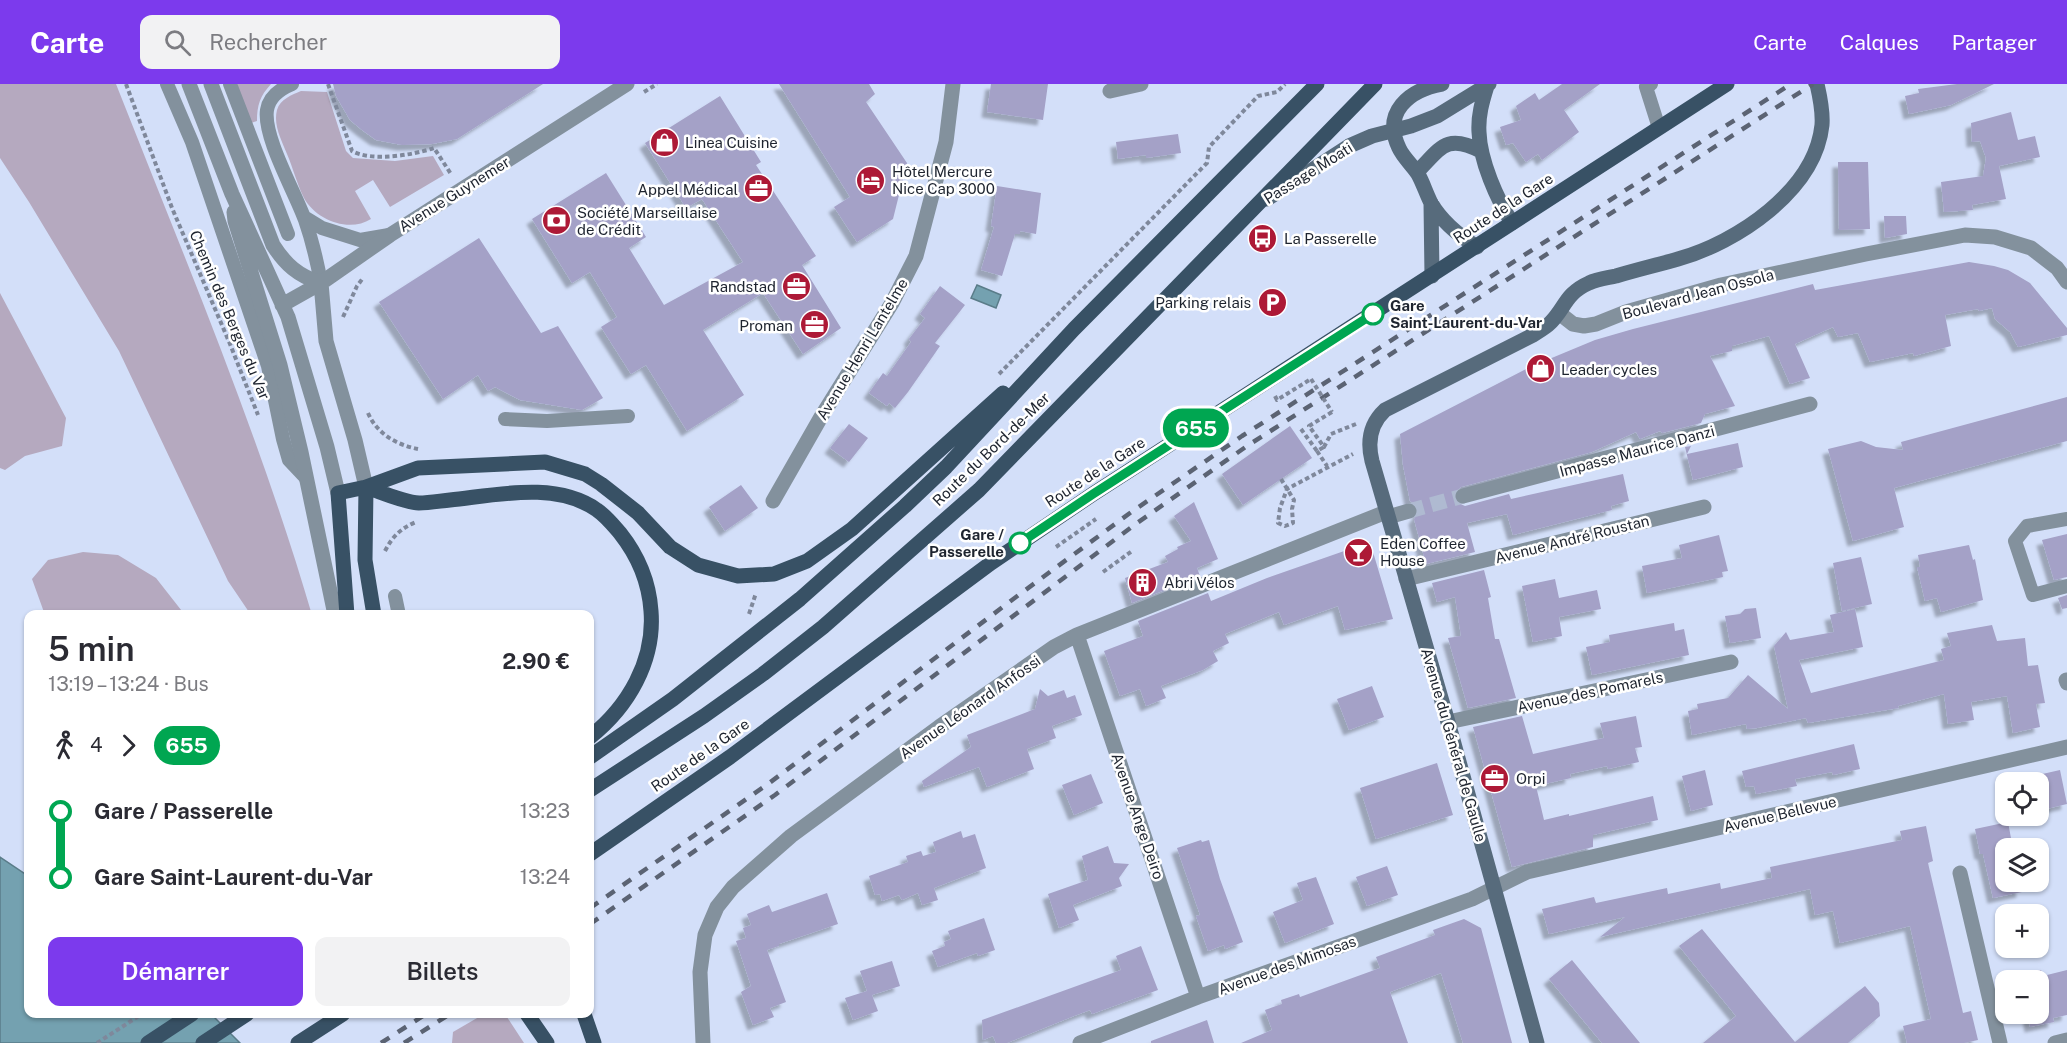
<!DOCTYPE html>
<html lang="fr">
<head>
<meta charset="utf-8">
<style>
  :root { --surface:#fff; --page:#f2f2f3; --text:#2b2b33; --muted:#7c7c81; --accent:#7c3aed }
  body { margin:0; font-family:"Public Sans",sans-serif; background:var(--page); color:var(--text); height:100vh; display:flex; flex-direction:column; font-size:22px; white-space:nowrap }
  * { box-sizing:border-box; margin:0 }
  p { font-size:20px; color:var(--muted) }
  .icon { flex:none; width:33px; height:33px; fill:none; stroke:currentColor; stroke-width:2; stroke-linecap:round; stroke-linejoin:round }
  .map { position:relative; flex:1; overflow:hidden }
  .details { position:absolute; left:24px; top:526px; width:570px; height:408px; display:flex; flex-direction:column; background:var(--surface); border-radius:12px; box-shadow:0 2px 4px #0004 }
  .details>* { flex:none }
  .badge { padding:0 12px; border-radius:20px; font-size:21px; line-height:39px }
  .tools { position:absolute; left:1995px; top:688px; display:grid; gap:12px }
  .tools a { display:grid; place-items:center; width:54px; height:54px; border-radius:12px; background:var(--surface); box-shadow:0 2px 4px #0004; font-size:30px }
  .map>.badge { position:absolute; translate:-50% -50%; box-shadow:0 0 0 3px #fff }
  .legs { display:flex; align-items:center; gap:9px; height:66px; padding:0 24px; font-size:20px }
  .legs p { margin-inline-start:auto }
  .headline { display:flex; align-items:center; justify-content:space-between; height:102px; padding:0 24px }
  h1 { font-size:33px; font-weight:600; line-height:45px }
  .button { display:flex; gap:12px; margin-top:auto; padding:12px 24px }
  .button a { flex:1; height:69px; border-radius:12px; background:var(--accent); color:#fff; font-size:24px; font-weight:600; line-height:69px; text-align:center }
  .button a+a { background:var(--page); color:var(--text) }
  ul { padding:0 24px; list-style:none }
  li { display:flex; align-items:center; gap:21px; height:66px; font-size:22px }
  li i { display:grid; place-items:center; width:9px; height:100%; margin:0 8px; background:currentColor }
  li i::after { content:''; width:15px; height:15px; margin:-8px; border:4px solid; border-radius:50%; background:var(--surface) }
  li p { margin-inline-start:auto }
  li:first-child i { background:linear-gradient(#0000 50%,currentColor 0) }
  li:last-child i { background:linear-gradient(currentColor 50%,#0000 0) }
  header { display:flex; align-items:center; gap:36px; box-sizing:border-box; height:84px; padding:0 30px; background:var(--accent); color:#fff }
  header strong { font-size:28px }
  nav { display:flex; gap:33px; margin-inline-start:auto; font-size:21px }
  .search { width:420px; height:54px; background:var(--page); display:flex; align-items:center; gap:15px; box-sizing:border-box; padding:0 21px; border-radius:12px; color:var(--muted); font-size:22px }
  .map>svg:first-child { display:block }
  .green { fill:#b5a9bf }
  .water { fill:#74a1b0; stroke:#5a7c89; stroke-width:1.5 }
  .building { fill:#a4a1c7; filter:url(#shadow) }
  .lines { fill:none; stroke-linecap:round; stroke-linejoin:round }
  .street-tunnel { stroke:#afbad1; stroke-width:15; stroke-dasharray:15 8; stroke-linecap:butt }
  .path { stroke:#7f889b; stroke-width:4; stroke-dasharray:4.5 3; stroke-linecap:butt }
  .lane { stroke:#83919d; stroke-width:14 }
  .street { stroke:#83919d; stroke-width:15 }
  .secondary { stroke:#576b7c; stroke-width:15 }
  .primary { stroke:#385165; stroke-width:15 }
  .rail { stroke:#5b6373; stroke-width:4.5; stroke-dasharray:10 10; stroke-linecap:butt }
  .path-bridge { stroke:#7f889b; stroke-width:4; stroke-dasharray:4.5 3; stroke-linecap:butt }
  .line-1-casing { stroke:#fff; stroke-width:14 }
  .line-1 { stroke:#00a651; stroke-width:9 }
  .stop-1-dot { fill:#fff; stroke:#00a651; stroke-width:3 }
  .labels { text-anchor:middle; dominant-baseline:central; stroke-width:5; stroke-linejoin:round; paint-order:stroke }
  .poi-label { font-size:15px; fill:#1e242f; stroke:#fff; text-anchor:start }
  .street-label { font-size:15px; fill:#1e242f; stroke:#fff }
  .stop-label { font-size:15px; font-weight:bold; fill:#1e242f; stroke:#fff; text-anchor:start }
</style>
</head>
<body>
<header>
<strong>Carte</strong>
<div class="search"><svg class="icon" aria-label="search" viewBox="0 0 24 24"><circle cx="10" cy="10" r="6"/><path d="M15 15l6 6"/></svg>Rechercher</div>
<nav><a>Carte</a><a>Calques</a><a>Partager</a></nav>
</header>
<div class="map">
<svg width="2067" height="959" viewBox="0 0 2067 959">
  <defs>
    <filter id="shadow"><feDropShadow dx="-5.5" dy="5.5" stdDeviation="1.5" flood-color="#0004"/></filter>
  </defs>
  <rect width="100%" height="100%" fill="#d3dff9"/>
  <path class="green" d="M0,0h116c69,175 143,350 196,531h-61l-23,-34 -109,-230 -90,-149 -29,-44z
    M237,0h34c-11,12 -14,21 -14,37l-6,2z
    M301,7l26,1 19,59 7,7 42,3 38,-5 11,19 -54,32 -17,-27 -18,11 16,28c-22,14 -55,1 -67,-21 -7,-14 -11,-30 -17,-44 -5,-13 -14,-29 -10,-44 3,-11 15,-15 24,-19z
    M0,209l66,125 -4,28 -37,10 -20,14 -5,-2z
    M83,468l35,3 38,23 29,37h-140l-13,-36 16,-19z
    M484,930h21l19,29h-72l1,-11z"/>
  <path class="water" d="M977,201l24,10 -5,13 -25,-10z
    M0,773l28,19v138h183l29,29h-240z"/>
  <path class="building" d="M333,0h210l-86,55 -25,5 -30,1 -26,-5 -14,-10 -12,-10 -14,-24z
    M779,0h90l6,10 -9,8 41,61 -14,56 -36,23 -23,-35 16,-10z
    M991,0h57l-5,36 -56,-8z
    M1562,0h38l-36,26 15,22 -37,28 -4,-6 -12,8 -13,-19 -7,2 -6,-18 21,-7 -5,-14 19,-13 4,7z
    M1957,0h37l-43,21 -42,9 -4,-18 14,-3 -1,-4z
    M720,12l41,66 -5,3 60,91 -14,9 39,63 -38,26 -40,-61 -60,37 41,65 -57,36 -41,-66 -15,9 -30,-47 16,-10 -27,-45 -18,11 -40,-64 74,-46 40,64 -17,11 35,57 79,-43 -41,-63 -16,9 -41,-65z
    M2011,28l7,28 17,-4 5,21 -41,9 7,33 -34,6 1,5 -29,2 -3,-30 42,-6 3,-18 -6,-17 -8,1 -1,-19z
    M1178,50l3,19 -35,5v-3l-28,4 -2,-17z
    M1838,78h30l2,67 -31,1z
    M997,102l44,7 -5,41 -16,-3v3h-5l-13,42 -21,-6 13,-43 -3,-1z
    M1884,132h22l1,18 -22,4z
    M479,154l62,95 17,-7 45,72 -21,12 -62,-10 -25,-13 -7,4 -10,-16 -35,24 -64,-97z
    M1969,178l25,4 14,4 22,13 37,45v7l-49,12 -8,-15 -15,-13 -3,-11 -13,3 -1,-2 -33,6 6,31 -37,10 -1,-3 -43,9 -12,-29 -20,4 -5,-10 -38,17 15,34 -20,6 -21,-48 -37,10v5l-22,5 25,50 -30,8 -4,9 -39,10 -2,-2 -20,8 -4,-7 -44,20 -131,35 -7,7 2,8 9,4 44,-12 2,5 112,-25 6,27 -18,5 1,4 -99,25 -6,-21 -40,9 8,29 -49,12 -12,-45 4,-5v-5l-3,-5 -5,-3 -7,-36 -3,-31 130,-67 65,-27 38,-11 180,-45 2,6z
    M940,202l25,19 -30,38 5,3 -32,46 -13,16 -6,-5 -2,3 -18,-13 14,-20 4,3 24,-34 -2,-3 16,-21 -5,-4z
    M2067,313v44l-173,47 10,39 -51,14 -25,-92 33,-8 15,6 27,3 -2,-8z
    M849,340l19,14 -19,24 -19,-14z
    M1290,342l22,32 -69,47 -21,-31z
    M1738,359l5,24 -50,13 -8,-33 6,-1 -4,8z
    M741,401l17,23 -33,23 -16,-24z
    M1194,418l24,57 -21,9 3,8 -68,27 -7,-25 43,-16 -3,-6 13,-7 -1,-2 14,-6 -17,-25z
    M2067,450v43l-13,3 -12,-40z
    M1719,451l9,36 -6,1 1,5 -76,16 -5,-27 40,-8 -3,-13z
    M1370,458l23,77 -48,11 -7,-24 -54,19 -5,-13 -54,22 4,9 -16,8 5,10 -15,9 -42,16 5,12 -20,8 -6,-17 -20,7 -16,-45 39,-15 -5,-15 70,-28 3,8 56,-23z
    M1969,461l4,15 2,-1 8,41 -42,12 -4,-14 -12,3 -8,-34h3l-2,-12z
    M1861,473l11,47 -30,7 -9,-48z
    M1484,486l7,27 -3,1 7,41h4l17,59 -48,10 -20,-70 13,-2 -6,-39 -18,5 -5,-19z
    M1555,495l4,19 38,-8 4,19 -42,8 3,19 -29,6 -11,-56z
    M2067,511v13l-5,1 -4,-11z
    M1756,524l5,30 -31,5 -5,-27 15,-2 5,-5z
    M1855,525l8,38 -64,13 12,33 133,-33 -3,-11 10,-3 -4,-13 45,-8 5,16 28,-3 3,28 10,-1 7,38 -9,1 4,23 -27,6 -6,-37 -36,6 3,18 -26,4 -4,-30 -46,12 1,2 -91,15 -2,-5 -49,10 -10,1 -1,-5 -54,11 -4,-24 10,-2 -1,-5 31,-6 20,-23 40,34 -14,-63 12,-14 4,8 44,-8 -4,-17z
    M1674,539l1,8 9,-2 5,26 -97,20 -6,-28 24,-5 -1,-7z
    M1372,602l12,31 -35,13 -12,-31z
    M1040,605l8,7 16,-6 3,8 8,-3 7,20 -30,11 4,12 -29,11 7,20 -47,18 -8,-20 -55,20 -2,-6 49,-34 -4,-12 68,-26z
    M1522,632l11,38 71,-16 -4,-15 36,-7 6,31 -7,1 4,14 -31,7 -1,-3 -37,8 1,4 -35,8 8,34 25,-6v2l84,-20 5,24 -65,15v12l-81,20 -39,-140z
    M1854,660l6,25 -27,6 -1,-3 -37,7 2,7 -41,8 -2,-8 -8,1 -4,-16z
    M1437,679l16,52 -77,24 -16,-51z
    M1705,686l8,35 -22,6 -9,-35z
    M2060,686l7,34 -29,7v-36z
    M1091,690l12,29 -29,12 -12,-30z
    M2008,738l5,27h-7v33h14l2,10 -29,6 -10,-44h-3l-5,-25z
    M1926,742l7,35 -5,2 35,150 8,-2 7,29 -14,3h-57l-4,-17 28,-7 -21,-93 -70,17 -7,-32 -18,4 -5,-26 -210,48 25,-20 -76,17 -7,-25 52,-12 2,6 71,-15 1,6 52,-11 1,6 51,-11 -2,-11 132,-27 -2,-9z
    M961,747l2,7 12,-4 11,34 -52,20 4,12 -16,5 -4,-12 -16,7 -3,-5 -17,6 -2,-7 -5,1 -6,-19 39,-14 -2,-6 15,-5 2,5 13,-4 -3,-10z
    M1201,756l1,2 7,-2 11,39 23,63 -18,7 -1,-4 -16,6 -12,-35 4,-1 -23,-67z
    M1108,762l6,17 15,1 -10,14 3,8 -49,19 6,15 -20,8 -11,-34 40,-14 -6,-24z
    M1387,782l11,29 -31,11 -11,-29z
    M1316,793l18,47 -49,19 -12,-31 30,-12 -6,-17z
    M827,809l11,31 -59,20v2l-12,4 19,52 -16,6 4,9 -21,8 -12,-33 10,-6 -15,-45 10,-3 -3,-10 8,-3 -4,-11 22,-9 3,7z
    M984,834l11,32 -17,6 -1,-3 -39,14 -6,-16 13,-5 -1,-4 7,-3 -3,-8z
    M1464,835l17,9 31,115h-49l-22,-70 -51,19 18,51h-167l31,-13 -7,-20 17,-6 -1,-4 18,-6 1,3 80,-29 -4,-11 59,-22 -2,-5z
    M1702,845l93,113 70,-56 14,17 1,13 -32,27h-145l33,-27 -57,-70z
    M1141,862l17,44 -66,24 -2,-4 -16,6 -67,27h-11l-3,-7 -10,4 -1,-20 139,-50 -5,-14z
    M1572,876l68,83h-38l-53,-64z
    M892,877l8,25 -28,9 6,16 -25,9 -8,-22 22,-7 -7,-20z
    M2041,886l2,6 24,-6v45l-14,3 1,4 -24,5 -2,-13h10v-33h-18l-1,-6z
    M1207,936l7,23h-63v-2z"/>
  <g class="lines">
    <path class="street-tunnel" d="M1409,427l54,-15"/>
    <path class="path" d="M126,0l46,124 58,136 28,71
      M328,0l24,67c20,11 61,4 82,-3l17,26
      M644,8l13,-8
      M343,233l14,-31 6,-8
      M999,290l208,-211 2,-16 49,-51 19,-4 8,-8
      M1275,312l2,4 34,-21
      M1332,328l-23,14 15,21 7,-13 25,-10
      M368,329c9,21 29,32 50,36
      M1301,345l16,22 7,-4
      M1317,367l10,15
      M1281,395l13,21 -2,9 1,14 -8,3 -7,-3 2,-15 7,-19 66,-35
      M1056,463l40,-28
      M385,467c7,-14 16,-23 31,-29
      M1103,488l29,-21
      M749,530l7,-21
      M97,959l45,-29"/>
    <path class="lane" d="M167,0l25,58 76,224 15,73 6,21 17,18
      M230,0l58,150
      M292,0c-12,5 -23,13 -25,26 -4,27 28,82 38,110 7,20 12,41 16,63
      M1651,0l-5,3 13,41
      M304,133l18,11 38,12 29,-5
      M505,335l42,2 81,-5
      M2067,435l-40,7 -12,15 18,54 34,-9
      M395,512l4,19"/>
    <path class="street" d="M189,0l43,110 56,123 39,130 11,46
      M211,0l62,161c12,19 25,31 48,38
      M1110,7l31,-7
      M234,128l1,9 45,144 21,87 34,163
      M321,199l5,58 29,99 11,47
      M282,221l39,-22 69,-48 237,-151
      M1559,229l14,11 11,2 12,-2 30,-12 95,-27 145,-31 99,-19 30,2 36,11 26,20 10,14
      M1463,412l347,-92
      M773,417l48,-84 71,-114 24,-47 30,-114 7,-58
      M1388,433l21,-6
      M1406,495l298,-72
      M1077,551l121,362
      M2066,596l1,3
      M1448,638l283,-60
      M1960,789l40,170
      M703,959l-3,-71 5,-37 12,-28 16,-20 58,-51 148,-109 115,-80 23,-12 309,-123
      M1080,959l118,-46 274,-98 55,-27 540,-125
      M2055,959l12,-3"/>
    <path class="secondary" d="M1442,0c-33,6 -60,28 -43,64 4,9 13,17 19,26 5,9 8,19 13,29 11,19 27,32 46,44
      M1487,2c-5,16 -9,30 -8,46 1,29 18,67 33,91
      M1417,88c24,-24 29,-39 64,-21
      M1267,115l82,-53 23,-10 39,-10 26,-10 52,-32
      M1431,119l1,73
      M1537,959l-89,-321 -76,-261c-5,-20 -2,-37 13,-51l148,-75c5,-3 10,-6 15,-10 17,-15 16,-31 41,-42 8,-4 18,-5 27,-7 20,-6 41,-11 62,-17 58,-16 137,-68 144,-134 1,-13 -2,-28 -5,-41"/>
    <path class="primary" d="M366,403c15,5 37,15 53,16 10,0 21,-2 31,-3 47,-5 106,-19 147,10 9,6 16,15 23,23 19,24 29,48 31,78 4,50 -23,96 -61,126
      M366,403l-1,73 9,55
      M347,531l-9,-122 28,-6 52,-19 127,-6 40,12 16,10 37,29 32,34 28,18 40,11 36,-2 33,-13 45,-32 151,-136
      M590,673l83,-58 127,-100 105,-93 41,-39 128,-138 243,-245
      M590,706l114,-74 59,-42 60,-47 156,-137 396,-406
      M590,770l140,-97 261,-194 102,-69 634,-410
      M527,930l20,29
      M584,930l10,29
      M148,959l44,-29
      M203,959l44,-29
      M298,959l45,-29"/>
    <path class="rail" d="M590,824l178,-124 252,-190 110,-81 112,-77 549,-352
      M590,840l185,-129 362,-272 110,-77 566,-362
      M381,959l45,-29
      M404,959l46,-29"/>
    <path class="path-bridge" d="M1311,295l21,33"/>
  </g>
  <g class="lines">
    <defs>
      <path id="line-1" d="M1020,459l73,-49 280,-180"/>
    </defs>
    <use href="#line-1" class="line-1-casing"/>
    <use href="#line-1" class="line-1"/>
  </g>
  <defs>
    <symbol id="shop-disc" viewBox="-11 -11 22 22"><circle r="9.5" fill="#ad1936" stroke="#fff"/><path d="M-5-2.5h2.3a2.7 3.5 0 0 1 5.4 0H5L5.5 6h-11ZM-1.5-2.5h3a1.5 2.3 0 0 0-3 0Z" fill="#fff"/></symbol>
    <symbol id="hotel-disc" viewBox="-11 -11 22 22"><circle r="9.5" fill="#ad1936" stroke="#fff"/><path d="M-6-4.5h1.5V1H6V5H4.5V3h-9V5H-6ZM-4 0a1.8 1.8 0 1 1 3.6 0ZM.5 0V-2.5h3Q6-2.5 6 0Z" fill="#fff"/></symbol>
    <symbol id="office-disc" viewBox="-11 -11 22 22"><circle r="9.5" fill="#ad1936" stroke="#fff"/><path d="M-6-3h4V-5.5h4V-3h4V5H-6ZM-1-4.5V-3h2v-1.5ZM-6 0V1H6V0Z" fill="#fff"/></symbol>
    <symbol id="bank-disc" viewBox="-11 -11 22 22"><circle r="9.5" fill="#ad1936" stroke="#fff"/><path d="M-6-4H6V4H-6ZM0-2.3a2.3 2.3 0 1 0 0 4.6a2.3 2.3 0 1 0 0-4.6Z" fill="#fff"/></symbol>
    <symbol id="bus-disc" viewBox="-11 -11 22 22"><circle r="9.5" fill="#ad1936" stroke="#fff"/><path d="M-5-6H5V4H4V6H2V4H-2V6H-4V4H-5ZM-3.5-4V0h7V-4ZM-3.5 1.2v1.5H-2V1.2ZM2 1.2v1.5H3.5V1.2Z" fill="#fff"/></symbol>
    <symbol id="parking-disc" viewBox="-11 -11 22 22"><circle r="9.5" fill="#ad1936" stroke="#fff"/><path d="M-3.5-5.5H1a3.5 3.5 0 0 1 0 7H-1V5.5H-3.5ZM-1-3.4V-.6H.8a1.4 1.4 0 0 0 0-2.8Z" fill="#fff"/></symbol>
    <symbol id="bar-disc" viewBox="-11 -11 22 22"><circle r="9.5" fill="#ad1936" stroke="#fff"/><path d="M-6-5H6L.8 .8V4.5H3.5V6h-7V4.5H-.8V.8Z" fill="#fff"/></symbol>
    <symbol id="building-disc" viewBox="-11 -11 22 22"><circle r="9.5" fill="#ad1936" stroke="#fff"/><path d="M-4-6H4V6H1V3H-1V6H-4ZM-2.5-4.3h1.7v1.8h-1.7ZM.8-4.3h1.7v1.8H.8ZM-2.5-1h1.7V.8h-1.7ZM.8-1h1.7V.8H.8Z" fill="#fff"/></symbol>
  </defs>
  <g fill-rule="evenodd">
    <use href="#shop-disc" x="648" y="42" width="33" height="33"/>
    <use href="#hotel-disc" x="854" y="80" width="33" height="33"/>
    <use href="#office-disc" x="742" y="88" width="33" height="33"/>
    <use href="#bank-disc" x="540" y="120" width="33" height="33"/>
    <use href="#bus-disc" x="1246" y="138" width="33" height="33"/>
    <use href="#office-disc" x="780" y="186" width="33" height="33"/>
    <use href="#parking-disc" x="1256" y="202" width="33" height="33"/>
    <use href="#office-disc" x="798" y="224" width="33" height="33"/>
    <use href="#shop-disc" x="1524" y="268" width="33" height="33"/>
    <use href="#bar-disc" x="1342" y="452" width="33" height="33"/>
    <use href="#building-disc" x="1126" y="482" width="33" height="33"/>
    <use href="#office-disc" x="1478" y="678" width="33" height="33"/>
  </g>
  <g class="stop-1-dot">
    <circle cx="1373" cy="230" r="10"/>
    <circle cx="1020" cy="459" r="10"/>
  </g>
  <g class="labels">
    <g class="poi-label">
      <text x="685" y="58">Linea Cuisine</text>
      <text x="892" y="87">Hôtel Mercure<tspan x="892" dy="17">Nice Cap 3000</tspan></text>
      <text x="738" y="105" text-anchor="end">Appel Médical</text>
      <text x="577" y="128">Société Marseillaise<tspan x="577" dy="17">de Crédit</tspan></text>
      <text x="1284" y="154">La Passerelle</text>
      <text x="776" y="202" text-anchor="end">Randstad</text>
      <text x="1251" y="218" text-anchor="end">Parking relais</text>
      <text x="793" y="241" text-anchor="end">Proman</text>
      <text x="1561" y="285">Leader cycles</text>
      <text x="1380" y="459">Eden Coffee<tspan x="1380" dy="17">House</tspan></text>
      <text x="1164" y="498">Abri Vélos</text>
      <text x="1516" y="694">Orpi</text>
    </g>
    <g class="street-label">
      <text transform="translate(1308 89) rotate(-32)">Passage Moati</text>
      <text transform="translate(454 110) rotate(-32)">Avenue Guynemer</text>
      <text transform="translate(1503 124) rotate(-33)">Route de la Gare</text>
      <text transform="translate(1698 210) rotate(-15)">Boulevard Jean Ossola</text>
      <text transform="translate(230 231) rotate(67)">Chemin des Berges du Var</text>
      <text transform="translate(862 265) rotate(-59)">Avenue Henri Lantelme</text>
      <text transform="translate(991 365) rotate(-44)">Route du Bord-de-Mer</text>
      <text transform="translate(1637 367) rotate(-15)">Impasse Maurice Danzi</text>
      <text transform="translate(1095 388) rotate(-33)">Route de la Gare</text>
      <text transform="translate(1572 455) rotate(-14)">Avenue André Roustan</text>
      <text transform="translate(1590 608) rotate(-12)">Avenue des Pomarels</text>
      <text transform="translate(970 623) rotate(-35)">Avenue Léonard Anfossi</text>
      <text transform="translate(1454 661) rotate(74)">Avenue du Général de Gaulle</text>
      <text transform="translate(700 671) rotate(-35)">Route de la Gare</text>
      <text transform="translate(1780 730) rotate(-13)">Avenue Bellevue</text>
      <text transform="translate(1138 732) rotate(71)">Avenue Ange Deiro</text>
      <text transform="translate(1287 881) rotate(-20)">Avenue des Mimosas</text>
    </g>
    <g class="stop-label">
      <text x="1390" y="221">Gare<tspan x="1390" dy="17">Saint-Laurent-du-Var</tspan></text>
      <text x="1004" y="450" text-anchor="end">Gare /<tspan x="1004" dy="17">Passerelle</tspan></text>
    </g>
  </g>
</svg>
<div class="tools">
<a><svg class="icon" aria-label="locate" viewBox="0 0 24 24"><circle cx="12" cy="12" r="6"/><path d="M12 2v4M12 18v4M2 12h4M18 12h4"/></svg></a>
<a><svg class="icon" aria-label="layers" viewBox="0 0 24 24"><path d="M12 4l9 5-9 5-9-5zM3 14l9 5 9-5"/></svg></a>
<a>+</a>
<a>−</a>
</div>
<b class="badge" style="left:1196px;top:344px;background:#00a651;color:#fff">655</b>
<section class="details">
<div class="headline"><div><h1>5 min</h1><p>13:19 – 13:24 · Bus</p></div><b>2.90 €</b></div>
<div class="legs"><svg class="icon" aria-label="walk" viewBox="0 0 24 24"><circle cx="13" cy="4" r="2"/><path d="M13 8l-2 6 4 7M11 14l-3 7M7 12l3-4h3l4 4"/></svg>4<svg class="icon" aria-label="forward" viewBox="0 0 24 24"><path d="M9 5l7 7-7 7"/></svg><b class="badge" style="background:#00a651;color:#fff">655</b></div>
<ul>
<li><i style="color:#00a651"></i><b>Gare / Passerelle</b><p>13:23</p></li>
<li><i style="color:#00a651"></i><b>Gare Saint-Laurent-du-Var</b><p>13:24</p></li>
</ul>
<div class="button"><a>Démarrer</a><a>Billets</a></div>
</section>
</div>
</body>
</html>
